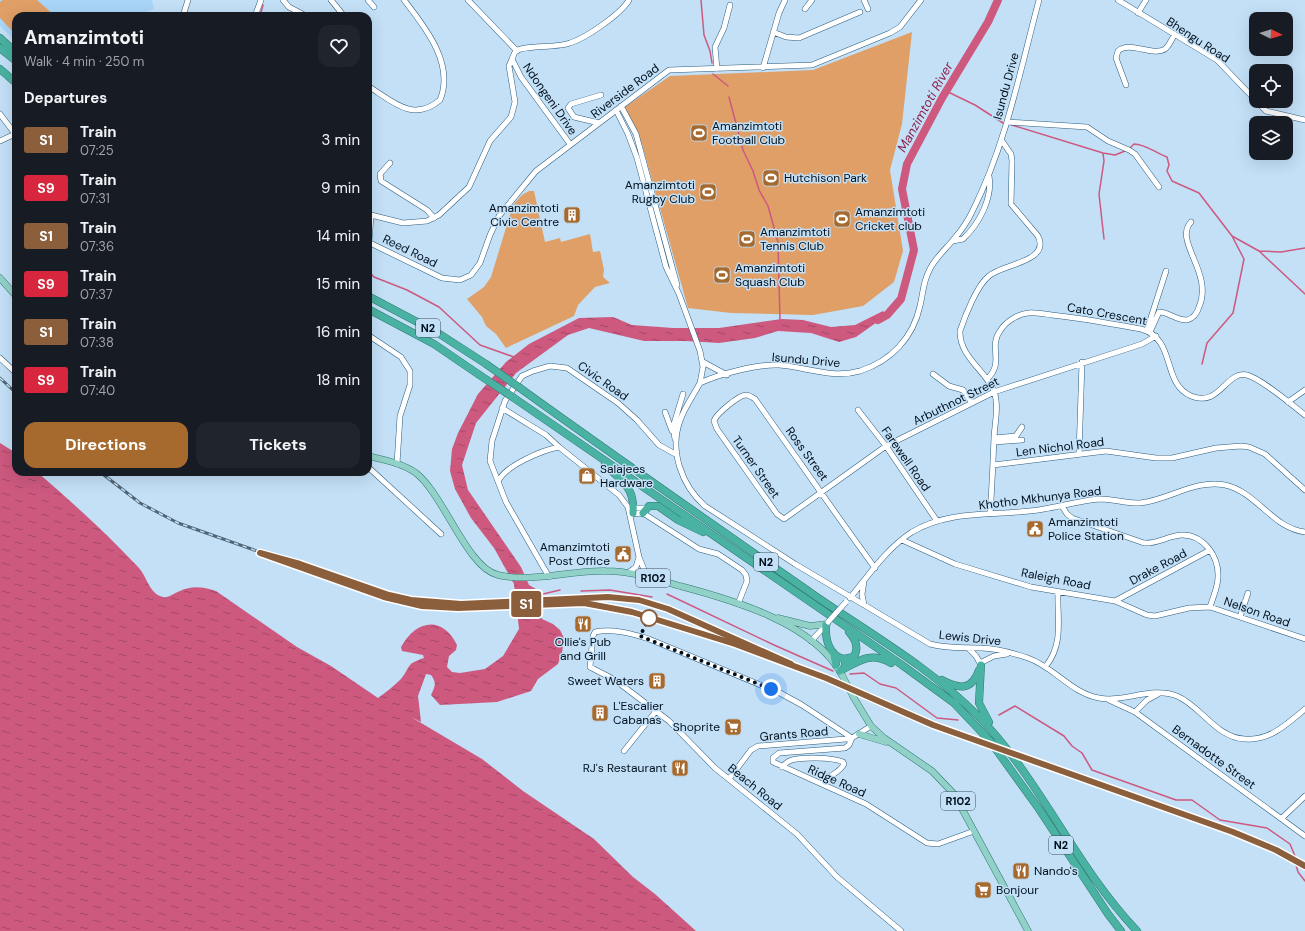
<!DOCTYPE html>
<html lang="en">
<head>
<meta charset="utf-8">
<style>
  :root { --surface:#171b24; --page:#20242c; --text:#f1f3f6; --muted:#9ea1a6; --accent:#a76a2e }
  body { margin:0; font-family:"DM Sans",sans-serif; background:var(--page); color:var(--text); height:100vh; display:flex; flex-direction:column; font-size:15px; white-space:nowrap }
  * { box-sizing:border-box; margin:0 }
  p { font-size:13px; color:var(--muted) }
  .icon { flex:none; width:22px; height:22px; fill:none; stroke:currentColor; stroke-width:2; stroke-linecap:round; stroke-linejoin:round }
  .map { position:relative; flex:1; overflow:hidden }
  .panel { position:absolute; left:12px; top:12px; width:360px; height:464px; display:flex; flex-direction:column; background:var(--surface); border-radius:12px; box-shadow:0 4px 16px #0002 }
  .panel>* { flex:none }
  .badge { padding:0 8px; border-radius:3px; font-size:14px; line-height:26px }
  .needle { width:26px; rotate:95deg }
  .tools { position:absolute; left:1249px; top:12px; display:grid; gap:8px }
  .tools a { display:grid; place-items:center; width:44px; height:44px; border-radius:8px; background:var(--surface); box-shadow:0 4px 16px #0002; font-size:20px }
  .you { position:absolute; width:20px; height:20px; margin:-10px; border:3px solid #fff; border-radius:50%; background:#1a73e8; box-shadow:0 0 0 6px #1a73e833 }
  .map>.badge { position:absolute; translate:-50% -50%; box-shadow:0 0 0 2px #fff }
  h2 { padding:0 12px; font-size:15px; line-height:36px }
  .round { display:grid; place-items:center; flex:none; width:42px; height:42px; border-radius:12px; background:var(--page) }
  .overview { display:flex; align-items:center; justify-content:space-between; height:68px; padding:0 12px }
  h1 { font-size:19px; font-weight:800; line-height:30px }
  .cta { display:flex; gap:8px; margin-top:auto; padding:8px 12px }
  .cta a { flex:1; height:46px; border-radius:12px; background:var(--accent); color:#fff; font-size:16px; font-weight:800; line-height:46px; text-align:center }
  .cta a+a { background:var(--page); color:var(--text) }
  ul { padding:0; list-style:none }
  li { display:flex; align-items:center; gap:12px; height:48px; padding:0 12px }
  li div { flex:1 }
  li b { display:block; font-size:15px }
  li em { font-style:normal }
  li .badge { min-width:44px; font-weight:700; text-align:center }
  .map>svg:first-child { display:block }
  .built { fill:#a8d5f8 }
  .green { fill:#df9f66 }
  .water { fill:url(#water-ripples) }
  .lines { fill:none; stroke-linecap:round; stroke-linejoin:round }
  .stream { stroke:#cd597f; stroke-width:1.5 }
  .river { stroke:#cd597f; stroke-width:8 }
  .minor-casing { stroke:#2d5c7d; stroke-width:6 }
  .major-casing { stroke:#307973; stroke-width:7 }
  .highway-casing { stroke:#307973; stroke-width:8 }
  .minor { stroke:#fff; stroke-width:5 }
  .major { stroke:#92d1c7; stroke-width:6 }
  .highway { stroke:#4ab2a2; stroke-width:7 }
  .rail-casing { stroke:#506576; stroke-width:3 }
  .rail { stroke:#c3e0f7; stroke-width:1.5; stroke-dasharray:4.5; stroke-linecap:butt }
  .minor-bridge-casing { stroke:#2d5c7d; stroke-width:6; stroke-linecap:butt }
  .major-bridge-casing { stroke:#307973; stroke-width:7; stroke-linecap:butt }
  .highway-bridge-casing { stroke:#307973; stroke-width:8; stroke-linecap:butt }
  .minor-bridge { stroke:#fff; stroke-width:5 }
  .major-bridge { stroke:#92d1c7; stroke-width:6 }
  .highway-bridge { stroke:#4ab2a2; stroke-width:7 }
  .line-casing { stroke:#fff; stroke-width:9 }
  .line { stroke:#8b5e3c; stroke-width:6 }
  .walk { stroke:#000f1c; stroke-width:4; stroke-dasharray:0 7.2 }
  .stop-dot { fill:#fff; stroke:#8b5e3c; stroke-width:2 }
  .labels { text-anchor:middle; dominant-baseline:central; stroke-width:3; stroke-linejoin:round; paint-order:stroke }
  .shield { fill:#c3e0f7; stroke:#3a4e5e; stroke-width:1 }
  .shield-label { font-size:11px; font-weight:bold; fill:#000f1c }
  .street-label { font-size:12px; fill:#000f1c; stroke:#c3e0f7 }
  .poi-label { font-size:12px; fill:#000f1c; stroke:#c3e0f7; text-anchor:start }
  .water-label { font-size:13px; font-style:italic; fill:#8b204b; stroke:#c3e0f7 }
</style>
</head>
<body>
<div class="map">
<svg width="1305" height="931" viewBox="0 0 1305 931">
  <defs>
    <pattern id="water-ripples" width="26" height="14" patternUnits="userSpaceOnUse"><rect width="26" height="14" fill="#cd597f"/><path d="M2 4q2-2 4 0t4 0M15 11q2-2 4 0t4 0" fill="none" stroke="#a44867"/></pattern>
  </defs>
  <rect width="100%" height="100%" fill="#c3e0f7"/>
  <path class="built" d="M0,0h152l2,9 -11,4 -1,3h-126v25l-16,-15z"/>
  <path class="green" d="M3,0h34l18,16h-39v19l-16,-17v-16z
    M912,32l-10,92 -12,46 13,81 -9,31 -31,24 -50,9 -82,-2 -43,-5 -46,-164 -17,-37 45,-31 143,-6z
    M529,191h5l11,51 15,-4 1,4 29,-8 3,18 7,-1 4,19 -1,7 7,6 -15,4 -17,18 -4,11 -68,32 -10,-14 -10,-8 -4,-9 -15,-18 17,-12 7,-10 22,-72 9,-10z"/>
  <path class="water" d="M883,311l4,4 -31,22 -17,5 -28,-9 -33,-2 -23,7 -36,5 -33,-2h-42l-55,-13 -21,7 -52,38 -40,50 -14,42 6,25 53,77 8,18 14,8 -1,26 11,5 7,6 4,8 -2,15 -4,11 -20,15 -7,12 -34,11 -57,3 -9,-10c4,-8 6,-12 0,-20l-5,-1 -8,22 3,26 -10,-5 71,42 41,32 71,48 39,38 22,17 41,37h-696v-488l16,10v19h21c35,30 69,61 101,95 9,9 11,27 25,30 6,1 11,-4 17,-6 12,-6 24,-4 36,0l81,56 34,19 47,32c8,-6 16,-12 23,-19 10,-12 4,-15 23,-21l-1,-3 -21,-4 -1,-4c15,-27 41,-32 56,-2l-1,5 -7,6 -2,11 5,5 8,1 25,-4 18,-13 16,-27 -5,-45 -20,-36 -23,-30 -16,-29 -5,-18 2,-22 6,-16 20,-39 28,-32 23,-18 50,-26 34,-1 19,8 41,3h46l63,-9 21,1 28,7 24,-2z"/>
  <g class="lines">
    <path class="stream" d="M701,0l3,35 6,16 2,12
      M260,16l3,-11
      M713,74l15,12
      M946,91l29,14 28,18
      M729,97l14,53 10,21 6,19 9,16 10,36 2,78
      M1012,125l91,28 12,2 10,-4
      M1130,148l4,-4c11,0 22,9 33,13l2,8 -2,6 5,10 27,12 33,43 27,15 46,43
      M1103,153l1,8 -5,33 5,45
      M1259,251l22,1 24,-4
      M368,271l6,6 33,13 32,17 41,38 34,12
      M1202,364l5,-21 26,-30 11,-54 -12,-23
      M581,591l29,-1 42,7
      M543,594l17,-4
      M667,594l107,51 59,26
      M850,674l14,-1 16,11 16,4 41,30 21,2
      M999,715l16,-9 49,30 8,10 10,7 10,17 84,30h16l28,20 47,8 23,16 5,12
      M1296,865l2,7 7,9"/>
    <path class="river" d="M878,320l9,-5 14,-16 13,-49 -12,-61 5,-25 35,-66 46,-76 10,-22"/>
    <defs>
      <path id="minor" d="M283,0l6,7 17,9
        M331,0l13,16
        M368,0l6,7
        M468,0l49,51
        M864,0l4,9
        M1039,0c-19,71 -33,144 -66,210 -5,11 -12,21 -20,30 -8,10 -19,19 -24,31 -6,11 -6,23 -9,35 -7,32 -29,55 -60,65 -28,8 -54,-4 -81,-6 -21,-1 -60,9 -79,18 -7,13 -16,25 -20,38 -11,30 2,65 25,85l90,58 135,80c17,5 33,3 51,4 15,0 32,5 47,10 26,9 43,35 71,40 25,5 52,-12 78,-2 24,10 39,42 68,43 25,2 42,-15 60,-30
        M1118,0l99,60 49,51 39,9
        M805,9l7,-9
        M1138,13l8,-13
        M183,16l5,-16
        M255,16l6,-16
        M773,32l13,5 13,1 61,-26
        M763,68l16,-55 6,-13
        M717,69l-2,-22 9,-19 6,-23
        M1126,85l-10,-27 2,-7c11,-11 35,6 47,-2 4,-3 6,-9 9,-13
        M368,86c24,15 45,37 72,14 15,-36 -15,-73 -36,-100
        M621,106l15,28 41,151
        M616,110l12,24 9,24 29,109 13,27 21,57 3,16 -3,16
        M0,114l16,21
        M1008,122l79,5 21,14 21,9 6,4 24,33
        M599,123l-25,-6 -6,-9 3,-4 30,-9
        M0,141l15,-7
        M570,144l-49,-67 -9,-18c1,-2 2,-6 4,-8 8,-6 42,-3 54,-8 16,-5 51,-29 59,-43
        M390,163l-10,11 1,7 46,29 7,8
        M953,241l10,-2c16,-15 30,-41 26,-63
        M368,242l74,36 18,2 11,-5 9,-12 10,-28 9,-19 37,-45 133,-101 143,-5 78,-32 10,-6 21,-27
        M369,242l2,-27 32,8 24,-2 12,-6 30,-28 21,-46 21,-24 4,-15 -6,-36 3,-7
        M1147,330l19,-59
        M1150,332l9,-20c10,0 16,8 28,8 7,-2 10,-6 12,-13 15,-34 -26,-66 -8,-85
        M368,335l33,22 9,14v14l-10,31 -3,48
        M0,358l16,15
        M703,362l24,13
        M933,374l16,12 14,4 9,13
        M987,379c18,-16 1,-32 13,-48 5,-9 18,-17 28,-18 7,-1 17,1 24,2 30,3 59,9 89,14 36,10 20,54 50,67 29,12 35,-26 56,-21 15,4 45,30 58,40
        M1288,402l17,-12
        M502,408l44,27 13,12
        M858,410l28,36 51,75
        M665,412l7,19
        M994,438l22,-2 6,-9
        M675,439l-2,-12 10,-33
        M994,442l28,-2
        M1079,454l3,-92
        M993,465l113,-14 50,7h16l44,-10 25,-2 8,1 16,7 40,36
        M368,467l73,67
        M498,482c6,-16 45,-32 61,-35l60,48 9,12 11,50 8,20
        M1062,506l5,8 5,4 72,25c13,1 24,-7 37,-8 22,-1 38,21 37,42 0,10 -5,20 -8,30
        M631,508h14
        M631,514l12,-1 56,36 19,5 24,16 4,5 1,6 -9,23
        M990,514c2,-25 3,-51 4,-77 1,-14 5,-32 0,-46 -9,-21 -35,-35 -34,-60 5,-15 17,-46 29,-55 13,-12 62,-14 49,-40l-27,-32 1,-43 -1,-7 -9,-13
        M902,540l53,24 76,23 84,14 32,14 8,1 34,-8 21,-1 95,32
        M875,568c-41,-56 -80,-113 -120,-169 -3,-2 -6,-4 -9,-4 -7,0 -30,19 -32,26l3,8 60,85 7,5 102,-73 108,-54 148,-48 14,-8
        M628,573l8,-6 3,-10
        M549,577l-43,-75 -16,-41 2,-20 13,-40 17,-25 11,-5 17,-5 17,2 51,35 19,17 22,25 18,10
        M850,598c18,-22 37,-50 62,-66 40,-24 88,-15 132,-23 19,-3 38,-9 57,-10 13,0 26,5 39,4 29,-3 55,-24 85,-18 32,7 47,43 80,47
        M1115,601l95,-51
        M864,605l-2,-11 2,-13
        M1240,617l8,-24
        M811,641l16,-17
        M968,648l8,8 5,9
        M980,663l14,-7 13,-2
        M1046,666c18,-23 11,-47 12,-74
        M1109,700l26,12 170,124
        M1135,712l12,-12 11,-6
        M852,738l-50,-33 -22,-12 -131,-54c-16,-5 -37,-11 -54,-7l-2,4 -3,31 25,13 54,41 46,47 82,66 40,43 64,54
        M852,738l-3,7 -4,3 -66,5 -6,5v4l93,42 61,39 11,1 36,-13
        M624,751l32,-40
        M782,767c2,-2 4,-4 7,-6 10,-4 44,-4 54,1l1,2c-5,10 -16,11 -22,20
        M729,779l22,-29 7,-4 88,-7 6,-1 19,-12
        M1282,818l23,-22"/>
      <path id="major" d="M0,278l16,18
        M368,456c16,4 34,7 48,17 28,22 51,95 82,102 36,8 72,-5 108,-4 25,0 50,8 74,15 53,14 134,37 162,89
        M778,618l32,8 17,-2
        M854,698l17,28 13,12 48,33 22,23 74,137
        M859,734l27,8"/>
      <path id="highway" d="M0,38l16,15
        M0,48l16,13
        M0,69l16,14
        M368,296l70,37 48,31
        M368,309l66,35 44,30
        M520,388c97,70 195,138 294,207 55,38 117,73 164,121 63,64 97,150 159,215
        M514,398l388,267 52,38 36,38 49,68 69,105 13,17
        M605,464c16,18 30,22 28,49
        M643,513l6,-7h9l20,14 25,12
        M826,625c-1,14 3,31 18,34l9,-2
        M834,655l2,10
        M845,664c15,-8 14,-21 4,-32
        M981,665l-2,38 10,19
        M840,671c19,-10 30,-20 51,-8
        M942,680c17,9 30,11 37,-10"/>
    </defs>
    <use href="#minor" class="minor-casing"/>
    <use href="#major" class="major-casing"/>
    <use href="#highway" class="highway-casing"/>
    <use href="#minor" class="minor"/>
    <use href="#major" class="major"/>
    <use href="#highway" class="highway"/>
    <defs>
      <path id="rail" d="M0,378l16,15
        M100,472l40,31 38,20 217,77 49,7 125,-4 46,5 120,36 91,35 107,46 47,17
        M581,598h43l29,5 86,37
        M1030,760l203,72 43,18 29,16"/>
    </defs>
    <use href="#rail" class="rail-casing"/>
    <use href="#rail" class="rail"/>
    <defs>
      <path id="minor-bridge" d="M828,622l18,-20"/>
      <path id="major-bridge" d="M843,677l11,21"/>
      <path id="highway-bridge" d="M486,364l34,24
        M478,374l36,24"/>
    </defs>
    <use href="#minor-bridge" class="minor-bridge-casing"/>
    <use href="#major-bridge" class="major-bridge-casing"/>
    <use href="#highway-bridge" class="highway-bridge-casing"/>
    <use href="#minor-bridge" class="minor-bridge"/>
    <use href="#major-bridge" class="major-bridge"/>
    <use href="#highway-bridge" class="highway-bridge"/>
  </g>
  <g class="lines">
    <defs>
      <path id="line" d="M791,664l-123,-55 -29,-9 -31,-3 -147,7 -50,-4 -22,-5 -89,-31 -40,-11 124,44 38,9 36,2 126,-5 48,9 103,32 91,34 107,47 300,107 43,18 29,16"/>
    </defs>
    <use href="#line" class="line-casing"/>
    <use href="#line" class="line"/>
    <path class="walk" d="M649,618l-9,18 131,53"/>
  </g>
  <defs>
    <symbol id="stadium-square" viewBox="-11 -11 22 22"><rect x="-9" y="-9" width="18" height="18" rx="4" fill="#a76a2e" stroke="#c3e0f7"/><path d="M0-5a6.5 5 0 1 0 0 10a6.5 5 0 1 0 0-10ZM-3.5-1.8h7v3.6h-7Z" fill="#fff"/></symbol>
    <symbol id="building-square" viewBox="-11 -11 22 22"><rect x="-9" y="-9" width="18" height="18" rx="4" fill="#a76a2e" stroke="#c3e0f7"/><path d="M-4-6H4V6H1V3H-1V6H-4ZM-2.5-4.3h1.7v1.8h-1.7ZM.8-4.3h1.7v1.8H.8ZM-2.5-1h1.7V.8h-1.7ZM.8-1h1.7V.8H.8Z" fill="#fff"/></symbol>
    <symbol id="shop-square" viewBox="-11 -11 22 22"><rect x="-9" y="-9" width="18" height="18" rx="4" fill="#a76a2e" stroke="#c3e0f7"/><path d="M-5-2.5h2.3a2.7 3.5 0 0 1 5.4 0H5L5.5 6h-11ZM-1.5-2.5h3a1.5 2.3 0 0 0-3 0Z" fill="#fff"/></symbol>
    <symbol id="civic-square" viewBox="-11 -11 22 22"><rect x="-9" y="-9" width="18" height="18" rx="4" fill="#a76a2e" stroke="#c3e0f7"/><path d="M-.6-6.5H3V-4.5H.6V-3L4-1V1h2V6H-6V1h2V-1L-.6-3ZM-1.2 2.5V6h2.4V2.5Z" fill="#fff"/></symbol>
    <symbol id="restaurant-square" viewBox="-11 -11 22 22"><rect x="-9" y="-9" width="18" height="18" rx="4" fill="#a76a2e" stroke="#c3e0f7"/><path d="M-5-6h1v4h1v-4h1v4h1v-4h1v5L-1.5 .5V6h-2V.5L-5-1ZM5-6V6H3V1.5H1.5Q1.5-4 5-6Z" fill="#fff"/></symbol>
    <symbol id="supermarket-square" viewBox="-11 -11 22 22"><rect x="-9" y="-9" width="18" height="18" rx="4" fill="#a76a2e" stroke="#c3e0f7"/><path d="M-6-5.5h2.5l.6 2H6L4.5 2H-2.5L-4.4-4H-6ZM-1.5 3.2a1.3 1.3 0 1 0 .1 0ZM3 3.2a1.3 1.3 0 1 0 .1 0Z" fill="#fff"/></symbol>
  </defs>
  <g fill-rule="evenodd">
    <use href="#stadium-square" x="689" y="123" width="20" height="20"/>
    <use href="#stadium-square" x="761" y="168" width="20" height="20"/>
    <use href="#stadium-square" x="698" y="182" width="20" height="20"/>
    <use href="#building-square" x="562" y="205" width="20" height="20"/>
    <use href="#stadium-square" x="832" y="209" width="20" height="20"/>
    <use href="#stadium-square" x="737" y="229" width="20" height="20"/>
    <use href="#stadium-square" x="712" y="265" width="20" height="20"/>
    <use href="#shop-square" x="577" y="466" width="20" height="20"/>
    <use href="#civic-square" x="1025" y="519" width="20" height="20"/>
    <use href="#civic-square" x="613" y="544" width="20" height="20"/>
    <use href="#restaurant-square" x="573" y="614" width="20" height="20"/>
    <use href="#building-square" x="647" y="671" width="20" height="20"/>
    <use href="#building-square" x="590" y="703" width="20" height="20"/>
    <use href="#supermarket-square" x="723" y="717" width="20" height="20"/>
    <use href="#restaurant-square" x="670" y="758" width="20" height="20"/>
    <use href="#restaurant-square" x="1011" y="861" width="20" height="20"/>
    <use href="#supermarket-square" x="973" y="880" width="20" height="20"/>
  </g>
  <circle class="stop-dot" cx="649" cy="618" r="8"/>
  <g class="labels">
    <g class="shield">
      <rect x="416" y="319" width="24" height="18" rx="3"/>
      <rect x="754" y="553" width="24" height="18" rx="3"/>
      <rect x="636" y="569" width="34" height="18" rx="3"/>
      <rect x="941" y="792" width="34" height="18" rx="3"/>
      <rect x="1049" y="836" width="24" height="18" rx="3"/>
    </g>
    <g class="shield-label">
      <text x="428" y="328">N2</text>
      <text x="766" y="562">N2</text>
      <text x="653" y="578">R102</text>
      <text x="958" y="801">R102</text>
      <text x="1061" y="845">N2</text>
    </g>
    <g class="street-label">
      <text transform="translate(1198 40) rotate(33)">Bhengu Road</text>
      <text transform="translate(1006 86) rotate(-75)">Isundu Drive</text>
      <text transform="translate(625 91) rotate(-37)">Riverside Road</text>
      <text transform="translate(550 99) rotate(55)">Ndongeni Drive</text>
      <text transform="translate(410 251) rotate(26)">Reed Road</text>
      <text transform="translate(1107 314) rotate(10)">Cato Crescent</text>
      <text transform="translate(806 360) rotate(5)">Isundu Drive</text>
      <text transform="translate(603 381) rotate(35)">Civic Road</text>
      <text transform="translate(956 401) rotate(-26)">Arbuthnot Street</text>
      <text transform="translate(1060 447) rotate(-7)">Len Nichol Road</text>
      <text transform="translate(807 454) rotate(54)">Ross Street</text>
      <text transform="translate(906 459) rotate(55)">Farewell Road</text>
      <text transform="translate(756 467) rotate(55)">Turner Street</text>
      <text transform="translate(1040 498) rotate(-7)">Khotho Mkhunya Road</text>
      <text transform="translate(1158 567) rotate(-28)">Drake Road</text>
      <text transform="translate(1056 579) rotate(11)">Raleigh Road</text>
      <text transform="translate(1257 612) rotate(19)">Nelson Road</text>
      <text transform="translate(970 638) rotate(6)">Lewis Drive</text>
      <text transform="translate(794 734) rotate(-5)">Grants Road</text>
      <text transform="translate(1214 757) rotate(36)">Bernadotte Street</text>
      <text transform="translate(837 781) rotate(24)">Ridge Road</text>
      <text transform="translate(755 787) rotate(39)">Beach Road</text>
    </g>
    <g class="poi-label">
      <text x="712" y="126">Amanzimtoti<tspan x="712" dy="14">Football Club</tspan></text>
      <text x="784" y="178">Hutchison Park</text>
      <text x="695" y="185" text-anchor="end">Amanzimtoti<tspan x="695" dy="14">Rugby Club</tspan></text>
      <text x="559" y="208" text-anchor="end">Amanzimtoti<tspan x="559" dy="14">Civic Centre</tspan></text>
      <text x="855" y="212">Amanzimtoti<tspan x="855" dy="14">Cricket club</tspan></text>
      <text x="760" y="232">Amanzimtoti<tspan x="760" dy="14">Tennis Club</tspan></text>
      <text x="735" y="268">Amanzimtoti<tspan x="735" dy="14">Squash Club</tspan></text>
      <text x="600" y="469">Salajees<tspan x="600" dy="14">Hardware</tspan></text>
      <text x="1048" y="522">Amanzimtoti<tspan x="1048" dy="14">Police Station</tspan></text>
      <text x="610" y="547" text-anchor="end">Amanzimtoti<tspan x="610" dy="14">Post Office</tspan></text>
      <text x="583" y="642" text-anchor="middle">Ollie's Pub<tspan x="583" dy="14">and Grill</tspan></text>
      <text x="644" y="681" text-anchor="end">Sweet Waters</text>
      <text x="613" y="706">L'Escalier<tspan x="613" dy="14">Cabanas</tspan></text>
      <text x="720" y="727" text-anchor="end">Shoprite</text>
      <text x="667" y="768" text-anchor="end">RJ's Restaurant</text>
      <text x="1034" y="871">Nando's</text>
      <text x="996" y="890">Bonjour</text>
    </g>
    <g class="water-label">
      <text transform="translate(925 107) rotate(-61)">Manzimtoti River</text>
    </g>
  </g>
</svg>
<div class="tools">
<a><svg class="needle" viewBox="-14 -14 28 28"><path d="M0-13l5 13h-10z" fill="#e53935"/><path d="M0 13l5-13h-10z" fill="#9ea1a6"/></svg></a>
<a><svg class="icon" aria-label="locate" viewBox="0 0 24 24"><circle cx="12" cy="12" r="6"/><path d="M12 2v4M12 18v4M2 12h4M18 12h4"/></svg></a>
<a><svg class="icon" aria-label="layers" viewBox="0 0 24 24"><path d="M12 4l9 5-9 5-9-5zM3 14l9 5 9-5"/></svg></a>
</div>
<div class="you" style="left:771px;top:689px"></div>
<b class="badge" style="left:526px;top:604px;background:#8b5e3c;color:#fff">S1</b>
<section class="panel">
<div class="overview"><div><h1>Amanzimtoti</h1><p>Walk · 4 min · 250 m</p></div><a class="round"><svg class="icon" aria-label="heart" viewBox="0 0 24 24"><path d="M12 20l-8-8c-3-5 5-10 8-4 3-6 11-1 8 4z"/></svg></a></div>
<h2>Departures</h2>
<ul>
<li><span class="badge" style="background:#8b5e3c;color:#fff">S1</span><div><b>Train</b><p>07:25</p></div><em>3 min</em></li>
<li><span class="badge" style="background:#d7263d;color:#fff">S9</span><div><b>Train</b><p>07:31</p></div><em>9 min</em></li>
<li><span class="badge" style="background:#8b5e3c;color:#fff">S1</span><div><b>Train</b><p>07:36</p></div><em>14 min</em></li>
<li><span class="badge" style="background:#d7263d;color:#fff">S9</span><div><b>Train</b><p>07:37</p></div><em>15 min</em></li>
<li><span class="badge" style="background:#8b5e3c;color:#fff">S1</span><div><b>Train</b><p>07:38</p></div><em>16 min</em></li>
<li><span class="badge" style="background:#d7263d;color:#fff">S9</span><div><b>Train</b><p>07:40</p></div><em>18 min</em></li>
</ul>
<div class="cta"><a>Directions</a><a>Tickets</a></div>
</section>
</div>
</body>
</html>
